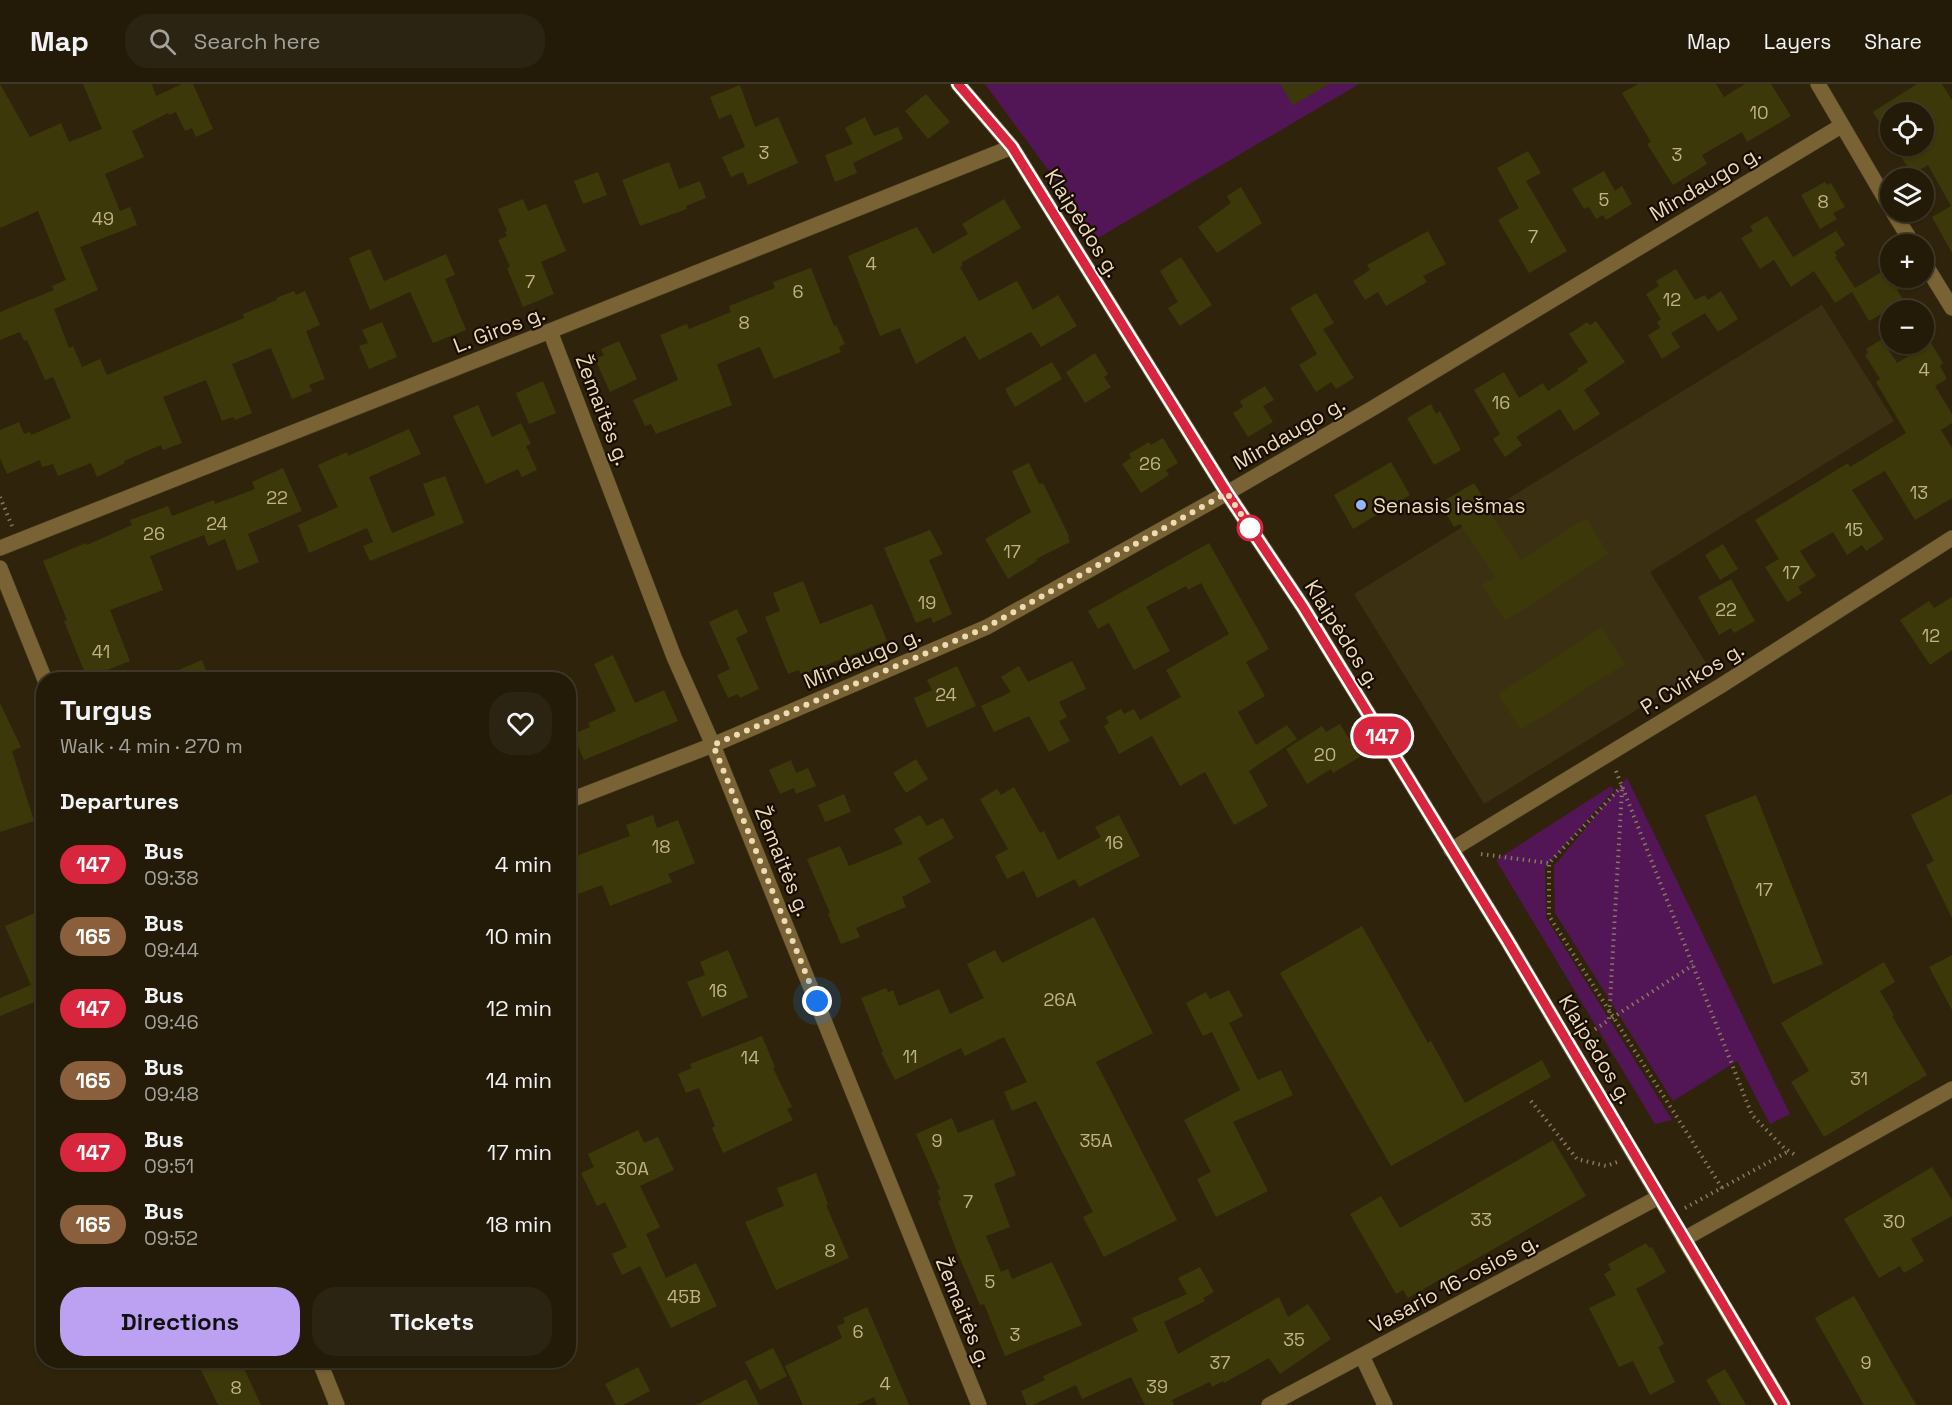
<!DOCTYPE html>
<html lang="en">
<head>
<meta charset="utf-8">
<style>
  :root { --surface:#231b08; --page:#2b2412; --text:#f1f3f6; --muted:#a3a19c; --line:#403929; --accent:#bca0f2 }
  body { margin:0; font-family:"Space Grotesk",sans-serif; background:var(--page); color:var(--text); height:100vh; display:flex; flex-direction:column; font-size:22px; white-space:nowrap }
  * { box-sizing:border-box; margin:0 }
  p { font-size:20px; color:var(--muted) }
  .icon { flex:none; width:33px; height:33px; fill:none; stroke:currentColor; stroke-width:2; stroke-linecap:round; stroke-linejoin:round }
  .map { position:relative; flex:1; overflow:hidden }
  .side { position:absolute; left:36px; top:588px; width:540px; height:696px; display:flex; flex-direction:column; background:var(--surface); border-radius:24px; box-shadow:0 2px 4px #0004,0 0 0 2px var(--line) }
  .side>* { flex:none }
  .badge { padding:0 12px; border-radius:20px; font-size:21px; line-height:39px }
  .tools { position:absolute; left:1880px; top:18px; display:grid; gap:12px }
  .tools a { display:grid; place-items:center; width:54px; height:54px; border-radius:50%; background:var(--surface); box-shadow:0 2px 4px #0004,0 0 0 2px var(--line); font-size:30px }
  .you { position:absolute; width:30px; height:30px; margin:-15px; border:4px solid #fff; border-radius:50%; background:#1a73e8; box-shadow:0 0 0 9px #1a73e833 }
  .map>.badge { position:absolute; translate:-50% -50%; box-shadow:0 0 0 3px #fff }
  h2 { padding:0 24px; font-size:22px; line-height:54px }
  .round { display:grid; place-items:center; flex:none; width:63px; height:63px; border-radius:24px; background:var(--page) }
  .overview { display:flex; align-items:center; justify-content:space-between; height:102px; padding:0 24px }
  h1 { font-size:28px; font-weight:800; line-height:45px }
  .primary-button { display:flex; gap:12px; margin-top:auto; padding:12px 24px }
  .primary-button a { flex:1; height:69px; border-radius:24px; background:var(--accent); color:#111; font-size:24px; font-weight:800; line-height:69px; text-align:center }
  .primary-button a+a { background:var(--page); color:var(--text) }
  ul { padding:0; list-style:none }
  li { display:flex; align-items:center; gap:18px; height:72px; padding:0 24px }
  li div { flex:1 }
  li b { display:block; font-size:22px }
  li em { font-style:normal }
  li .badge { min-width:66px; font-weight:700; text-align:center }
  header { display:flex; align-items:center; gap:36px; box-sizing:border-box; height:84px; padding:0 30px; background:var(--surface); border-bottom:2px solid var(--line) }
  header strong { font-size:28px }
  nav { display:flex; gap:33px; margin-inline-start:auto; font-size:21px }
  .search { width:420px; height:54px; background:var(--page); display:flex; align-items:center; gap:15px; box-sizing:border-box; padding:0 21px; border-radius:24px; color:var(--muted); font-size:22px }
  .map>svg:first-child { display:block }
  .built { fill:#3c3013 }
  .green { fill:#521657 }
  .building { fill:#3c380a }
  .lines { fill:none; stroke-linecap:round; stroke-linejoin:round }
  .street-casing { stroke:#4d4126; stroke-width:16 }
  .secondary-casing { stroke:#4d4126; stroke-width:16 }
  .path { stroke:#87795a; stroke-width:4; stroke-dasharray:1.5 4.5; stroke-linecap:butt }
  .street { stroke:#796334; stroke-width:15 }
  .secondary { stroke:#a98635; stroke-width:15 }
  .line-casing { stroke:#fff; stroke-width:14 }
  .line { stroke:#d7263d; stroke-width:9 }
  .walk { stroke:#eddbb5; stroke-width:6; stroke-dasharray:0 10.8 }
  .poi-dot { fill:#95b6fd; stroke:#170d00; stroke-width:2 }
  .stop-dot { fill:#fff; stroke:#d7263d; stroke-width:3 }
  .labels { text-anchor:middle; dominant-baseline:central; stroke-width:4.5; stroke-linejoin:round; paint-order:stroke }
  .number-label { font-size:18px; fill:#c1b28a }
  .street-label { font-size:21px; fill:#eddbb5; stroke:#170d00 }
  .poi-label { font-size:21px; fill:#eddbb5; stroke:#170d00; text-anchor:start }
</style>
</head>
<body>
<header>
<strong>Map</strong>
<div class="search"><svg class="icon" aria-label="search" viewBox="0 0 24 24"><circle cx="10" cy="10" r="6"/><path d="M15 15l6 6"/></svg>Search here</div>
<nav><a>Map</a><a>Layers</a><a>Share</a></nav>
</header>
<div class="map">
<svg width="1952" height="1321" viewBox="0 0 1952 1321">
  <rect width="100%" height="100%" fill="#2f240b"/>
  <path class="built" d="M1822,221l72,116 -244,151 58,94 -224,138 -130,-210z"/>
  <path class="green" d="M985,0h374l-261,154z
    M1627,694l163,336 -20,10 -33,-63 -64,40 -118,-188 -1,-47z
    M1611,702l3,4 -69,78 1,50 126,202 -17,4 -159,-264z"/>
  <path class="building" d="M0,0l30,53 31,-14 8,19 33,-13 -19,-45h69l4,12 26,-12h11l20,45 -17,8 -4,-9 -7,3 -9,-19 -7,3 -1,-2 -36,18 12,26 -39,17 15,37 10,-4 7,18 -57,22 18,43 -44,19 15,39 4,-2 9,21 18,-8 7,16 137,-57 -1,-4 34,-14 -1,-2 18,-7 2,4 9,-4 15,34 -14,6 19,48 -16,6 3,6 -20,8 -21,-51 -39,16 20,49 -17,7 -2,-3 -11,4 -16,-41 -43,17 19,46 -19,7 -2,-5 -37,16 1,2 -28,14 -6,-14 -33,13 -5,-12 -11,3 -2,-7 -33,14 -7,-16v-28l19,-8 5,12 6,-2 1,3 40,-17 -18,-41 -8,3 -18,-40 -3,1 -4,-9 -20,8v-28l54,-22 -2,-4 14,-6 -28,-69 -38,17z
    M1280,0h49l-36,21z
    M1638,0h78l8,13 21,-13h26l20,32 -44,26 -5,-10 -40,23 5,9 -34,21 -26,-41 4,-2 -29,-49z
    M1917,0h25l10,16v153l-20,-36 19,-11 -23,-41 -16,9 -18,-28h29v-34h-33v27l-17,-27z
    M740,1l15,42 23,-10 20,46 -50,22 -5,-13 -12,5 -9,-20 23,-10 -14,-33 -12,5 -9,-22z
    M926,10l24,28 -22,17 -23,-28z
    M865,33l9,19 24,-9 5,12 -50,24 4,10 -22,9 -10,-27 28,-11 -8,-16z
    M1528,67l13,22 -15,8 41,70 -38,22 -31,-53 21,-12 -22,-40z
    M669,78l10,27 21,-8 6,17 -20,8 1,3 -47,17 -18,-46z
    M1604,87l11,20 7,-5 10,18 -26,16 -3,-5 -7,4 -7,-12 -5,2 -12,-20z
    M598,88l9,23 -24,9 -9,-23z
    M1825,98l2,3 4,-2 14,24 -12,6 4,6 -17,10 -19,-34z
    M1241,103l21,36 -45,30 -19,-26 33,-24 -4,-7z
    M523,115l5,12 18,-7 20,47 -25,11 13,32 -31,13 -16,-39 3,-1 -12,-27 9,-4 -2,-4 2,-1 -9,-22z
    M1004,115l17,29 -60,35 2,2 -3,2 19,34 38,-20 16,29 25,-15 19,31 -36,21 -10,-15 -52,28 -14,-24 -49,28 -16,-36 -20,8 -32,-80 69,-29 16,27 35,-20 -6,-10z
    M1767,132l26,41 43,-26 9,14 -11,7 3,4 -2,1 20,31 30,-18 5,8h28l-21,12 7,11 -35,20 -17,-29 -17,11 -21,-32 -23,16 -17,-27 -14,9 -19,-31 12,-7 -3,-5z
    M1428,147l18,33 -23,12 4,6 -41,24 -8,-14 -13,8 -12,-19 17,-11 -3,-5z
    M370,165l14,32 62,-27 9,21 -10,4 21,51 -33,13 -23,-51 -40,18 -21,-52z
    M1181,173l31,48 -32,21 -12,-18 10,-6 -18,-31z
    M811,184l23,58 2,-1 9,19 -6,3 2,5 -67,27 -14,-32 -43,17 15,41 -76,29 -5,-10 -6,2 -12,-26 45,-20 -18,-45 27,-11 2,5 42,-17 -2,-6 46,-18 -2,-6z
    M1676,185l19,31 10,-5 3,5 13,-9 17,28 -20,13 -13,-19 -34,20 9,14 -18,12 -14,-24 12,-7 -3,-6 4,-3 -15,-25 13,-8 -3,-5z
    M1316,209l18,30 -11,6 31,49 -18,11 -5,-7 -15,10 -17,-27 18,-11 -27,-46z
    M1596,237l29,41 -41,28 16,24 -26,17 -14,-22 -44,28 6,8 -17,12 -12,-18 7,-5 -26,-44 30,-18 15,26 24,-15 5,8 30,-20 -1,-2 11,-7 -19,-28 18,-12 3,3z
    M382,238l15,35 -28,12 -10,-23 9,-3 -6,-13z
    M1882,255l15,24 34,-20 12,20 -3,3 7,13 -12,7 17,28v9l-11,7 11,18v50l-37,22 -30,-49 -33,19 32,49 -18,12 -4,-6 -15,10 -14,-23 -33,19 16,25 -18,11 4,6 -15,9 -22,-35 14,-8 -24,-39 93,-57 2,4 56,-34 -30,-51 4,-3 -15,-24 3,-2 -2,-4z
    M619,257l18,38 -27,13 -15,-33 9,-4 -3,-6z
    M1095,269l13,21 -4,3 7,10 -26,16 -19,-31z
    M1052,278l10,17 -47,28 -10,-18z
    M543,297l13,32 -27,11 -13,-31z
    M1265,302l9,14 -11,6 10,16 -25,15 -15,-24 10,-6 -3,-6z
    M1431,320l5,10 4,-3 21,39 -27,15 -27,-47z
    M478,321l14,32 29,-14 10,21 -5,2 11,24 -15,7 -4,-8 -32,15 -33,-68z
    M409,345l12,25 -52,23 23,56 43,-18 -12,-31 22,-8 19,47 -94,38 -7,-15 10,-4 -6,-14 -58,25 -11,-28 40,-18 -20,-42 29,-13 1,4z
    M1163,354l15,25 -12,7 3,5 -28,18 -19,-29 9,-6 -2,-4 20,-12 2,3z
    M1391,378l19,33 -57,34 -19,-34z
    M1029,379l10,21 4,-1 26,53 -1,1 2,5 -34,17 1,2 -29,18 -23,-40 46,-27 -19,-41z
    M283,384l19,43 -54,23 11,28 -22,9 -12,-32 -17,7 -4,-11 -54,21 13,34 -53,20 20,51 -43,17 -23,-57 3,-1 -24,-59 43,-18 1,2 45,-20 -2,-5 38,-14 4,10 42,-16 1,4 40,-15 -3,-7z
    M1474,399l15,24 -2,1 34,52 65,-42 23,36 -104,67 -23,-36 13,-8 -35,-53 -6,3 -14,-24z
    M930,446l13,24 -14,6 23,54 -19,9 -2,-6 -15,6 -32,-75z
    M1209,459l60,106 -23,13 19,34 -27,16 18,33 31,-20 10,14 -48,32 19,35 -34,19 -29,-53 -25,14 -28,-50 -33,18 -15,-28 5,-3 -3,-6 15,-8 3,5 10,-5 6,11 41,-23 -15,-27 63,-36 -28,-51 -13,7 -2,-4 -40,21 24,44 -36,19 -25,-47 -11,6 -10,-18z
    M1723,460l15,25 -18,11 -15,-25z
    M1731,495l24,42 -21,12 -3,-5 -12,7 -21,-38z
    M803,497l17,43 52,-20 15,37 -86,34 -2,-5 -11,4 -23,-57 15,-6 -7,-18z
    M1952,513v53l-22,15 -30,-45 29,-19 5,7z
    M737,525l11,23 -12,6 23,51 -19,9 -2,-4 -10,4 -11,-23 13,-6 -21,-47z
    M1602,543l23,37 -104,66 -23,-36z
    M613,571l22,48 29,-13 14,31 -94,39 -11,-26 17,-7 -2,-4 28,-12 -22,-47z
    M202,576l6,16 -9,4h-44z
    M1072,577l14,28 -27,13 8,15 -8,4 11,20 -21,11 -20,-36 -35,16 -13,-26 30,-14 -10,-15 18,-11 9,16z
    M957,582l19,40 -49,22 -13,-30 18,-8 -5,-10z
    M0,619l21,44 -9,4 22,70 -34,11z
    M1340,640l20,33 -27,16 -2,-4 -24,15 -21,-35 36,-23 4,6z
    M916,675l12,20 -22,14 -13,-20z
    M791,676l5,13 12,-5 8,18 -20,8 -2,-6 -14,6 -11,-24z
    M1014,703l26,46 4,-2 14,29 43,-23 -6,-10 24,-12 21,41 -61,31 -4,-8 -38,19 -13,-27 -17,8 -12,-23 13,-7 -28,-50 17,-10 4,6z
    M844,710l7,18 -26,10 -7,-17z
    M1952,710v124l-26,-53 8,-4 -23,-46z
    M1756,711l67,169 -50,20 -68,-169z
    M653,731l4,13 21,-8 17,43 -27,11 4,8 -62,24 -8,-21 -34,13v-39l62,-23 -4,-11z
    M920,731l7,11 16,-8 11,20 -36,20 13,24 -29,15 4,10 -50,21 4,9 -19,7 -13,-30 2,-1 -23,-54 33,-13 9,20 54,-22 -9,-15z
    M44,825v106l-7,-14 -37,15v-18l31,-13 -26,-59z
    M1094,833l59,116 -57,29 81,158 -73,37 -21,-40 10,-5 -57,-111 -24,10 -8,-19 23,-10 -23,-45 -39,19 -4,-8 -66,32 -14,-28h2l-22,-54 25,-10 2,4 5,-2 6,16 40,-17 11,25 34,-16 -17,-34 28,-14 7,13z
    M1362,842l66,117 3,-2 34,62 77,-43 9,17 -160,89 -111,-193z
    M728,866l20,47 -46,20 -15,-35 18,-7 -5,-13z
    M1952,871v55l-23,-43z
    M1884,878l11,20 -15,9 14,24 -2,1 35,59 -103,62 -33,-55 18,-11 -28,-48z
    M1229,906l14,26 -14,7 29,57 23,-10 12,25 -60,27 35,69 -52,26 -19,-38 14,-7 -27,-52 56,-30 -28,-58 -9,4 -17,-33 20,-11 4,7z
    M762,952l13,31 -2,1 19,39 -5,2 6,11 -70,33 -11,-25 3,-2 -16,-38 -13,5 -8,-19 14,-6 -2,-4z
    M952,1034l6,15 35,-14 23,56 -22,9 16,43 -24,9 15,36 7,-3 4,10 40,-17 30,63 -77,31 -21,-52 -4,1 -25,-58 -17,-46 3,-1 -4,-10 3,-1 -24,-55z
    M638,1046l6,13 14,-6 16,33 -34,16 20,41 -14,7 20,44 30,-15 21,43 -46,22 -31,-62 -18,9 -10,-21 15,-7 -22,-45 -8,4 -16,-33 13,-6 -6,-13z
    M1553,1056l33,56 -178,102 -5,-8 -7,4 -46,-80 31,-18 19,32z
    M1932,1083l20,33v16l-41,23 13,22 -20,12 -4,-7 -21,12 -35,-59z
    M816,1089l12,31 -2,1 23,53 -73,32 -31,-68 39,-16 -7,-18z
    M1646,1159l3,5 3,-1 14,25 -30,17 28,55 -6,3 17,35 -25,13 -17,-34 -14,6 -30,-59 27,-13 -12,-21 7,-4 -3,-6z
    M1200,1183l14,25 -11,6 2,3 -41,21 14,32 101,-57 9,20 20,-13 23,35 -51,35 -11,-16 -45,25 -1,-2 -11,6 -2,-5 -38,18 2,5h-29l-14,-28 -49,22 -6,-14 -43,20h-6l-6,-14 24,-11 -2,-4 95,-45 -6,-13 55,-24 -9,-16z
    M1854,1212l62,109h-52l-49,-87z
    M867,1223l42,98h-32l-3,-8 -17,8h-54l-18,-39 57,-28 -5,-12 8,-3 -2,-5z
    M773,1264l14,28 -27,14 -15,-28z
    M196,1276h44l21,45h-43z
    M638,1283l12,24 -27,14h-7l-11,-21z
    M1725,1285l21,36h-25l-15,-25z
    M746,1295l13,26h-63z"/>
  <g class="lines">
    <defs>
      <path id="street" d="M958,0l54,63 215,346 76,114 204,333 177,299 268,-150
        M1818,0l72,123
        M1893,128l20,32
        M1923,177l29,47
        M550,247l124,326 39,88 266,660
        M0,464l550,-217 462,-184
        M0,484l45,112
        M568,717l145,-56 274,-118 240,-134 146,-85 468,-282
        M1451,766l271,-165 230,-147
        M1362,1272l23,49
        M319,1276l18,45
        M1269,1321l390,-208"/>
      <path id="secondary" d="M1684,1155l99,166"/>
    </defs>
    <use href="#street" class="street-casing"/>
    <use href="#secondary" class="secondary-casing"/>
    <path class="path" d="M0,413l12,29
      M1616,687l136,344 32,33 13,8
      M1622,702l-73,77v53l173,272
      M1481,770l67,9
      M1612,934l81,-53
      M1585,952l24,-16 13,-230
      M1531,1017l46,58 29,7 11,-4
      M1685,1124l104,-57"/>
    <use href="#street" class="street"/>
    <use href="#secondary" class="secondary"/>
  </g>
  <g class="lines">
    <defs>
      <path id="line" d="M958,0l54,63 215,346 76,114 204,333 276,465"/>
    </defs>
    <use href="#line" class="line-casing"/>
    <use href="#line" class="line"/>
    <path class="walk" d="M817,917l-104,-256 274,-118 240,-134 25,38 -2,-3"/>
  </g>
  <circle class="poi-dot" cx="1361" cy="421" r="6"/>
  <circle class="stop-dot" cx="1250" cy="444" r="12"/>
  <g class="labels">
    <g class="number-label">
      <text x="1759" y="28">10</text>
      <text x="764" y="68">3</text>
      <text x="1677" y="70">3</text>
      <text x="1604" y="115">5</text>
      <text x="1823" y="117">8</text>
      <text x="103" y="134">49</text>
      <text x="1533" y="152">7</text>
      <text x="871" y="179">4</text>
      <text x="530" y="197">7</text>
      <text x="798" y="207">6</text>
      <text x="1672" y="215">12</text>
      <text x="744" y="238">8</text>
      <text x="1924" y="285">4</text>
      <text x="1501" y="318">16</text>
      <text x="1150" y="379">26</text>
      <text x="1919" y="408">13</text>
      <text x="277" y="413">22</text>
      <text x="217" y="439">24</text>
      <text x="1854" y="445">15</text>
      <text x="154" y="449">26</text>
      <text x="1012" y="467">17</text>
      <text x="1791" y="488">17</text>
      <text x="927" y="518">19</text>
      <text x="1726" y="525">22</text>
      <text x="1931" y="551">12</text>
      <text x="101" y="567">41</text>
      <text x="946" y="610">24</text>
      <text x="1325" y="670">20</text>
      <text x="1114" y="758">16</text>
      <text x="661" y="762">18</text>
      <text x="1764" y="805">17</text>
      <text x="718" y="906">16</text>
      <text x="1060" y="915">26A</text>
      <text x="910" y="972">11</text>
      <text x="750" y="973">14</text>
      <text x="1859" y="994">31</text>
      <text x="937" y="1056">9</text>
      <text x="1096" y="1056">35A</text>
      <text x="632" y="1084">30A</text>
      <text x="968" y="1117">7</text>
      <text x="1481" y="1135">33</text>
      <text x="1894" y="1137">30</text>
      <text x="830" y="1166">8</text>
      <text x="990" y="1197">5</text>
      <text x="684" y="1212">45B</text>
      <text x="858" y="1247">6</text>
      <text x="1015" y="1250">3</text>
      <text x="1294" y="1255">35</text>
      <text x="1220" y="1278">37</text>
      <text x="1866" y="1278">9</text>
      <text x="885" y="1299">4</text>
      <text x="1157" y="1302">39</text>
      <text x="236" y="1303">8</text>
    </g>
    <g class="street-label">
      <text transform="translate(1705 99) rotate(-31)">Mindaugo g.</text>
      <text transform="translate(1083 139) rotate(58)">Klaipėdos g.</text>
      <text transform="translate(499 245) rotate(-21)">L. Giros g.</text>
      <text transform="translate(603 326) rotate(69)">Žemaitės g.</text>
      <text transform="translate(1289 349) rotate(-30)">Mindaugo g.</text>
      <text transform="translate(1343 550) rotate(58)">Klaipėdos g.</text>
      <text transform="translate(862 574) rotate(-23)">Mindaugo g.</text>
      <text transform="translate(1692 594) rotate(-32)">P. Cvirkos g.</text>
      <text transform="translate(783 777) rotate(68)">Žemaitės g.</text>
      <text transform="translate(1596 965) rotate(59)">Klaipėdos g.</text>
      <text transform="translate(1454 1199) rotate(-28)">Vasario 16-osios g.</text>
      <text transform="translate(964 1228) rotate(68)">Žemaitės g.</text>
    </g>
    <g class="poi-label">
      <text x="1373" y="421">Senasis iešmas</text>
    </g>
  </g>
</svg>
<div class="tools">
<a><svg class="icon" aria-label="locate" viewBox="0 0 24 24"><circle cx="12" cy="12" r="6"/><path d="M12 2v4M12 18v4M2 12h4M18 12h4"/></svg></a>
<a><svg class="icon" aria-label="layers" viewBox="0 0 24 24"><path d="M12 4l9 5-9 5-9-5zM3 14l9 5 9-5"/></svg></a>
<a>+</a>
<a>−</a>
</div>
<div class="you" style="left:817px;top:917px"></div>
<b class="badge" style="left:1382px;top:652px;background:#d7263d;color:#fff">147</b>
<section class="side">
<div class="overview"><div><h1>Turgus</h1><p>Walk · 4 min · 270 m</p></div><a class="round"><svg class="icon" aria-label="heart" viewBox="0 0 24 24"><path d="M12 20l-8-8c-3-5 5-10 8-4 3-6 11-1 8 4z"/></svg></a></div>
<h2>Departures</h2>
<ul>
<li><span class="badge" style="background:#d7263d;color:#fff">147</span><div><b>Bus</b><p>09:38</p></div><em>4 min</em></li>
<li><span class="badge" style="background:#8b5e3c;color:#fff">165</span><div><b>Bus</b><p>09:44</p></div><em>10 min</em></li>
<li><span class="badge" style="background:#d7263d;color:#fff">147</span><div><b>Bus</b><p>09:46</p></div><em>12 min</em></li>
<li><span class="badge" style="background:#8b5e3c;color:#fff">165</span><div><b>Bus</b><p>09:48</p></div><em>14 min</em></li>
<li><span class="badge" style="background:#d7263d;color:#fff">147</span><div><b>Bus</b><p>09:51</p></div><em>17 min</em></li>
<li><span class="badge" style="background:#8b5e3c;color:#fff">165</span><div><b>Bus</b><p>09:52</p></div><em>18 min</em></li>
</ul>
<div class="primary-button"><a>Directions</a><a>Tickets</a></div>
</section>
</div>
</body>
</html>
